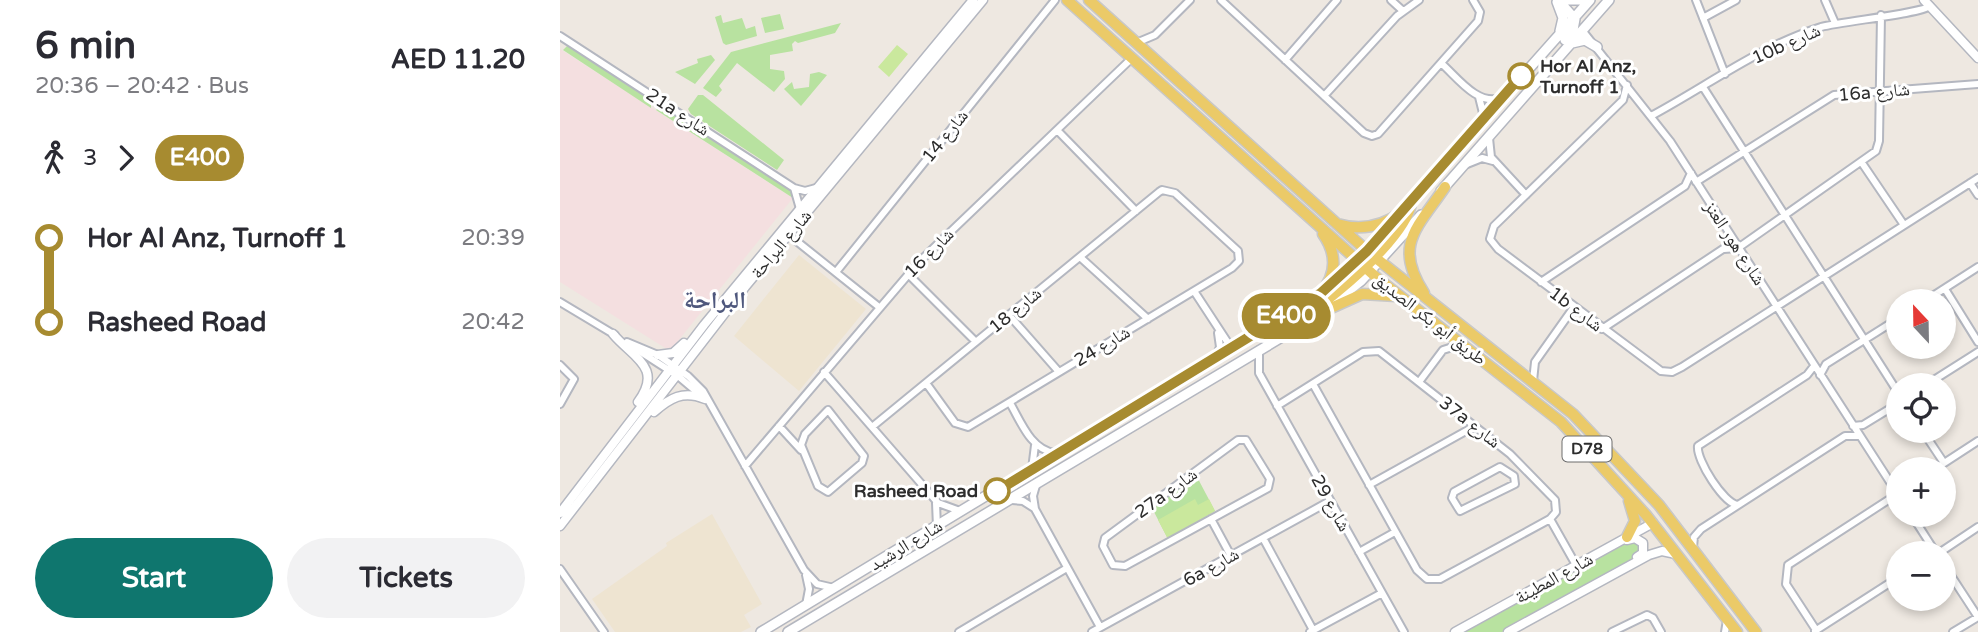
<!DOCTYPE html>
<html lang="en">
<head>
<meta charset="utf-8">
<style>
  :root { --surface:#fff; --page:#f2f2f3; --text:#2b2b33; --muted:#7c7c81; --accent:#0f766e }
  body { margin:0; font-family:"Varela Round","Noto Naskh Arabic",sans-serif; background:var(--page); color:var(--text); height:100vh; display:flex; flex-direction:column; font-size:26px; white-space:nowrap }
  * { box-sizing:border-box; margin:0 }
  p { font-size:23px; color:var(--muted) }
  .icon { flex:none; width:38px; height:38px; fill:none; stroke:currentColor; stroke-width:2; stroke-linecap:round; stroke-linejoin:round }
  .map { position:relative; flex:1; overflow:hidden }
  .panel { display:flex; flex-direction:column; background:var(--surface); width:560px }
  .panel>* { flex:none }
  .badge { padding:0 14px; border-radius:23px; font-size:24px; line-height:46px }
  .needle { width:46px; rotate:338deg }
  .buttons { position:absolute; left:1326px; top:289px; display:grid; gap:14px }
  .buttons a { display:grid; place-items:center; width:70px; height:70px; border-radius:50%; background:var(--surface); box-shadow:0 4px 10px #0003; font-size:35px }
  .map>.badge { position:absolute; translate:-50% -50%; box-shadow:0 0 0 4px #fff }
  .legs { display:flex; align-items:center; gap:10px; height:77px; padding:0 35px; font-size:23px }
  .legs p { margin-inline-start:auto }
  .overview { display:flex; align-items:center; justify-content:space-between; height:119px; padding:0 35px }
  h1 { font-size:38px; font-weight:800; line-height:52px }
  .cta { display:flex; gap:14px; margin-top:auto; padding:14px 35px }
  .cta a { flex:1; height:80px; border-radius:42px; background:var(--accent); color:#fff; font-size:28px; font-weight:800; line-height:80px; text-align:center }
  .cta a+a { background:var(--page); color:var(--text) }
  ul { padding:0 35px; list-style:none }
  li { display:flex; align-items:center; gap:24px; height:84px; font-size:26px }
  li i { display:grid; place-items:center; width:10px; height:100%; margin:0 9px; background:currentColor }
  li i::after { content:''; width:18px; height:18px; margin:-9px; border:5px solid; border-radius:50%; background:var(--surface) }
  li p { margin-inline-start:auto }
  li:first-child i { background:linear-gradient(#0000 50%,currentColor 0) }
  li:last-child i { background:linear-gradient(currentColor 50%,#0000 0) }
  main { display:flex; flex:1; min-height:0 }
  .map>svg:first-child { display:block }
  .education { fill:#eee4d1 }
  .medical { fill:#f4dfe0 }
  .green { fill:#b8e2a0 }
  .pitch { fill:#cae89d }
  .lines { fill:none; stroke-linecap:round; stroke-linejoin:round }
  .minor-casing { stroke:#b4b7c0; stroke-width:10 }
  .tertiary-casing { stroke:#b4b7c0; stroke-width:11 }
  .secondary-casing { stroke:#b4b7c0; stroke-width:12 }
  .primary-casing { stroke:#c8c8c8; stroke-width:13 }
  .minor { stroke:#fff; stroke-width:6 }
  .tertiary { stroke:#fff; stroke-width:8 }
  .secondary { stroke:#fff; stroke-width:9 }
  .primary { stroke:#ebca68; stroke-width:10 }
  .line-1-casing { stroke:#fff; stroke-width:16 }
  .line-1 { stroke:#a78b30; stroke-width:10 }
  .stop-1-dot { fill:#fff; stroke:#a78b30; stroke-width:3.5 }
  .labels { text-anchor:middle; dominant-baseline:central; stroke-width:6; stroke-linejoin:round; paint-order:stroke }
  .shield { fill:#fff; stroke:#6c6c6c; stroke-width:2 }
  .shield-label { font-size:16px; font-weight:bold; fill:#2d2d2d }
  .street-label { font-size:18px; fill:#2d2d2d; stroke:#fff }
  .stop-label { font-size:18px; font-weight:bold; fill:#2d2d2d; stroke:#fff; text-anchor:start }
  .district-label { font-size:24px; font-weight:bold; fill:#4f587d; stroke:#fff }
</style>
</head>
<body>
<main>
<section class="panel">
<div class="overview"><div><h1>6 min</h1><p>20:36 – 20:42 · Bus</p></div><b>AED 11.20</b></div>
<div class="legs"><svg class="icon" aria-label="walk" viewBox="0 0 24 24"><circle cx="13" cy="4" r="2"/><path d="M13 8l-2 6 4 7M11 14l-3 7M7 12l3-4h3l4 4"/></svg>3<svg class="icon" aria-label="forward" viewBox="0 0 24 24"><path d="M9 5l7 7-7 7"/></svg><b class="badge" style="background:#a78b30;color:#fff">E400</b></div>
<ul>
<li><i style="color:#a78b30"></i><b>Hor Al Anz, Turnoff 1</b><p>20:39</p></li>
<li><i style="color:#a78b30"></i><b>Rasheed Road</b><p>20:42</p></li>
</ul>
<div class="cta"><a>Start</a><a>Tickets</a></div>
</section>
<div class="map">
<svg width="1418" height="632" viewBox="0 0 1418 632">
  <rect width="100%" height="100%" fill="#eee8e1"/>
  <path class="education" d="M239,255l67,54 -67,82 -65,-55z
    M152,514l50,90 -18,11 7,12 -10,5h-126l-23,-33 75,-53 -1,-3z"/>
  <path class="medical" d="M0,49l233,149 -123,153 -110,-69z"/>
  <path class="green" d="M220,14l4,15 -19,4 -4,-15z
    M161,15l2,8 19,-5 4,11 9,-3 2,10 -31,9 -3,-2 -8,-26z
    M281,23l-6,10 -37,10 -3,-2 -3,3 1,7 -23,4v14l14,2 1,8 -11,13 -37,-29 -18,23 3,4 -6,7 -13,-9 28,-36z
    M8,45l83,52v11l-88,-58z
    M151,55l4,5 -20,24 -20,-12 23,-9 -1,-4z
    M259,72l8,3 -26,31 -17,-17 8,-7 2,7 15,-2 1,-13z
    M138,95h5l81,65 -7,10 -86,-56 -3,-5z
    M101,105l131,84 1,9 -137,-88z
    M636,475l19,36 -47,28 -16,-31z
    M1077,533l12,18 -147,81h-44z"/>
  <path class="pitch" d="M337,45l11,9 -19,23 -11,-10z
    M635,499l3,6 11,-6 6,12 -47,28 -10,-19z"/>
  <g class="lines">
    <defs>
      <path id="minor" d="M661,0l143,133 8,3 6,-2 100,-113 2,-9 -7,-12
        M831,0l12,11
        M1136,0l29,74
        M1265,0l10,23
        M1143,18l33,-18
        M1022,30l88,111 229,355
        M0,36l234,152 11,3 11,-3
        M576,43l19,-8 35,-35
        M725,60l52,-60
        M881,63c16,14 36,43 60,35
        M1067,85l-4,15 -129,126 -4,13 8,10 163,122 11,1 10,-5 296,-189
        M1143,87l196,307
        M764,96l73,-80 22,-16
        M919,97l5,20
        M1091,116c56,-30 109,-70 170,-89 22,-6 99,-13 109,-21
        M497,130l79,81
        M929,138l2,19 35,38
        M1302,163l42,62
        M907,164l15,-6 11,3
        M1136,182l138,-87 144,-11
        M1410,183l8,12
        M234,188l6,21
        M229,235l90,72
        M1164,249l14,-1 138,-97 3,-10 2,-126
        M520,257l68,62
        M276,272l219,-272
        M348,274l68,68
        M981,282l144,-96 6,-13
        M1385,289l33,53
        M634,291l38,58
        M1365,301l53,-34
        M0,302l55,33
        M449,315l50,57
        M1042,329l124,-82
        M67,342l31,13 30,21 15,15 101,179 13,14 17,4
        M73,347l45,29 26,22
        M699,350v23l145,259
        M656,356l4,-9 -2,-14
        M0,365l14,14 -14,25
        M264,372l114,131 22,8
        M1260,375l6,-11 73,-46
        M973,381l2,-19 39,-55
        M859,382l24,-32 19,-6
        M1366,385l52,-33
        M450,403c11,19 21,47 45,50
        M717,406l86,-54 16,-1 131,103 45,46 1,12 -6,7 -110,60h-13l-10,-9 -104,-186
        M268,410l36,46 -2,7 -34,29 -10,-6 -17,-41 4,-11z
        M219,426l22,24
        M1293,426l10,-1 36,-22
        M312,427l287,-235 3,-2 13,3 63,58 1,10 -7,7 -264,159 -13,-4 -29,-40
        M1362,430l22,33
        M678,440h8l24,39 -2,9 -143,78 -12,-1 -10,-19 2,-8z
        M185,466l174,-204 213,-204
        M940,467l14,9 1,8 -55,27 -8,-13 2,-6z
        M472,469l3,-24
        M1375,469l43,-28
        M477,482l-4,14 2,13 65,118
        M809,485l106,-59
        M452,500l11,1 11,7
        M376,503l1,24
        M1178,505c-14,-1 -42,-45 -40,-59l109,-71 7,-9
        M1351,514l25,39
        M651,519l20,37
        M990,519l26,46
        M703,538l50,92
        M1133,547l1,-10 7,-8 144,-93h14
        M799,552l36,-20
        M1379,553l39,-26
        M1384,565l34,52
        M0,569l44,63
        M246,575l3,14 -3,16
        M1256,630l-30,-46 2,-19 111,-72
        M1255,631l84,-54
        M399,632l108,-64
        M532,632l238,-131
        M750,632l72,-39
        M1052,632l35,-17 6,3 8,14
        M1165,632l2,-12
        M1393,632l25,-15"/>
      <path id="tertiary" d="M1364,0l54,58
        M53,334c19,23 51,33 25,68
        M98,355l15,-2 11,-10
        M94,412c16,-14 29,-22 51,-13
        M0,513l144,-188 269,-325
        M0,526l185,-239 238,-287
        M1067,540l8,-2 8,5v10l-6,4
        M895,632l198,-109
        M948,632l141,-77 13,-4 14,3"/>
      <path id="secondary" d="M998,0l17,19 -2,11 -8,10
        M1002,0h18
        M997,2l6,16 -3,13
        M1012,43l13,-3 12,7
        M881,191l168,-191
        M201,632l560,-339 46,-42 223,-251
        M228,632l524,-313 49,-38 60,-66"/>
      <path id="primary" d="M507,0l310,278 184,144 85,93 91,117
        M529,0l278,251 206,163 86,91 97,127
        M777,224c24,7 45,3 65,-12
        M761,293c16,-19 16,-39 2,-59
        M864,293c-31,-48 -7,-65 21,-106
        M762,312l40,-18 34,2
        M742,326c8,-16 22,-23 35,-34 22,-18 71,-62 74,-89
        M1067,537l8,-16 -6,-20"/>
    </defs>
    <use href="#minor" class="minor-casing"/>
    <use href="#tertiary" class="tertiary-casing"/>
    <use href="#secondary" class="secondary-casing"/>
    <use href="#primary" class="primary-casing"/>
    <use href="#minor" class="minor"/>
    <use href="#tertiary" class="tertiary"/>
    <use href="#secondary" class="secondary"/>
    <use href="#primary" class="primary"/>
  </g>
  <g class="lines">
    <defs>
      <path id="line-1" d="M437,491l324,-198 46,-42 154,-175"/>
    </defs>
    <use href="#line-1" class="line-1-casing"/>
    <use href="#line-1" class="line-1"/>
  </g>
  <g class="stop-1-dot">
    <circle cx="961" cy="76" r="12"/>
    <circle cx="437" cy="491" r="12"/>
  </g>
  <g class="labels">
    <rect class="shield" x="1002.5" y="436.5" width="49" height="25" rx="5"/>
    <g class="shield-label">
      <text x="1027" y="449">D78</text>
    </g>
    <g class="street-label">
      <text transform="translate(1226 44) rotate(-24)">10b شارع</text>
      <text transform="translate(1314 92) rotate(-5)">16a شارع</text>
      <text transform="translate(118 112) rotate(33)">21a شارع</text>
      <text transform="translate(385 136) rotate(-51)">شارع 14</text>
      <text transform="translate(1175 243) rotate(57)">شارع هور العنز</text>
      <text transform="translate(221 244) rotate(-50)">شارع البراحة</text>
      <text transform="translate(369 253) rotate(-45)">شارع 16</text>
      <text transform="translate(1016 309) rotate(37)">1b شارع</text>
      <text transform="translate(455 310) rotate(-39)">شارع 18</text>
      <text transform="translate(870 319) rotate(38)">طريق أبو بكر الصديق</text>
      <text transform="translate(542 346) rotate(-31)">شارع 24</text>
      <text transform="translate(910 422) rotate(38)">37a شارع</text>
      <text transform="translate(606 493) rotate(-36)">27a شارع</text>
      <text transform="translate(771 503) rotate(61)">شارع 29</text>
      <text transform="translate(346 545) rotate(-31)">شارع الرشيد</text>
      <text transform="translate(651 567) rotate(-29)">6a شارع</text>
      <text transform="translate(994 578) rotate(-29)">شارع المطينة</text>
    </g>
    <g class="stop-label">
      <text x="980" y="66">Hor Al Anz,<tspan x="980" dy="21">Turnoff 1</tspan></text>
      <text x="418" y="491" text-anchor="end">Rasheed Road</text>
    </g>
    <g class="district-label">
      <text x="155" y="300">البراحة</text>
    </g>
  </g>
</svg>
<div class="buttons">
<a><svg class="needle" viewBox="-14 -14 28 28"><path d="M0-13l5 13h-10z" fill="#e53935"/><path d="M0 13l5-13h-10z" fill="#7c7c81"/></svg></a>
<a><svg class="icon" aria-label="locate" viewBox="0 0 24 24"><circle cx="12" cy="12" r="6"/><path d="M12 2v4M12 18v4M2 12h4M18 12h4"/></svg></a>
<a>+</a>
<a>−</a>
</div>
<b class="badge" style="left:726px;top:316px;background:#a78b30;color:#fff">E400</b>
</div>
</main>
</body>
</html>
